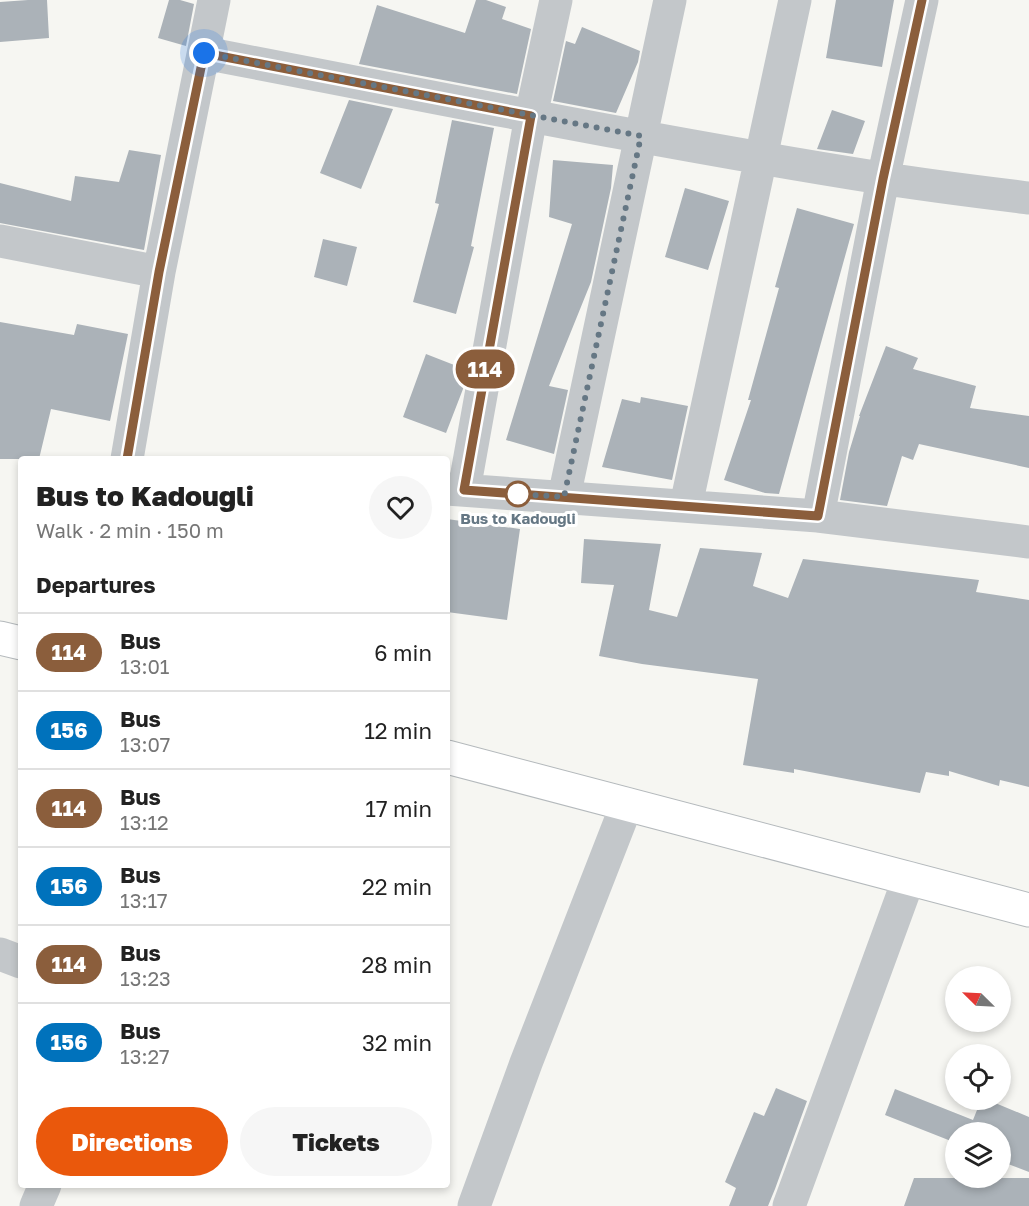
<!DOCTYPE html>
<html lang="en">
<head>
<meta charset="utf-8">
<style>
  :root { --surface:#fff; --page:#f6f6f6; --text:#222; --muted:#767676; --line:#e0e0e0; --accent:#ea580c }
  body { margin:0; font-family:"Golos Text",sans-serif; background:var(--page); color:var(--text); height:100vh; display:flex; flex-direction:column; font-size:22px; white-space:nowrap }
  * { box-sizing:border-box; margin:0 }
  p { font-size:20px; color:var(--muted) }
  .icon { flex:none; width:33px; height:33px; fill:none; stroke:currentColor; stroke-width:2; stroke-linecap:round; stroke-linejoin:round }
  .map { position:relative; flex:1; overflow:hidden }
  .side { position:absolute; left:18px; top:456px; width:432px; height:732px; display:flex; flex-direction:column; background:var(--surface); border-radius:6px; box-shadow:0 3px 9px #0003 }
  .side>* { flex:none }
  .badge { padding:0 12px; border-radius:20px; font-size:21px; line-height:39px }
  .needle { width:39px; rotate:294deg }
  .fabs { position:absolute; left:945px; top:966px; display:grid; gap:12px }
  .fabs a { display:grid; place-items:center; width:66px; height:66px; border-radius:50%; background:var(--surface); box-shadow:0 3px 9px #0003; font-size:30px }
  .you { position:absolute; width:30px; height:30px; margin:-15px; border:4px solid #fff; border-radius:50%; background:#1a73e8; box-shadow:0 0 0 9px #1a73e833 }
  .map>.badge { position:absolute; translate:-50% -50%; box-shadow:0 0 0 3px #fff }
  h2 { padding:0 18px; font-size:22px; line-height:54px }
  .round { display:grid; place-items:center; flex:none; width:63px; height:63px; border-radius:32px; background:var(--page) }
  .headline { display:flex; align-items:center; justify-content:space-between; height:102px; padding:0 18px }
  h1 { font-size:28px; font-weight:800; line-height:45px }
  .cta { display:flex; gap:12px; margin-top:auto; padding:12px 18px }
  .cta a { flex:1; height:69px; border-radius:36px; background:var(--accent); color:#fff; font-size:24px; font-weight:800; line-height:69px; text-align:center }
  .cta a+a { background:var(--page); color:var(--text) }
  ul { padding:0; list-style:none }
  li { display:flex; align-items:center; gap:18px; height:78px; padding:0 18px; border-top:2px solid var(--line) }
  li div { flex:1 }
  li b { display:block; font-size:22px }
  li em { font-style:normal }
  li .badge { min-width:66px; font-weight:700; text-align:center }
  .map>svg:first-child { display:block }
  .building { fill:#abb2b8 }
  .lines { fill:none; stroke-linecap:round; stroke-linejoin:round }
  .major-casing { stroke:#b4b9bc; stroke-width:35 }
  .minor { stroke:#c3c7ca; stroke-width:33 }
  .major { stroke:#fff; stroke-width:33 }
  .line-casing { stroke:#fff; stroke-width:14 }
  .line { stroke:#8b5e3c; stroke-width:9 }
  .walk { stroke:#657784; stroke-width:6; stroke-dasharray:0 10.8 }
  .stop-dot { fill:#fff; stroke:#8b5e3c; stroke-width:3 }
  .labels { text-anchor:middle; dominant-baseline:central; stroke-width:6; stroke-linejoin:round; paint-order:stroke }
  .stop-label { font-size:15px; font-weight:bold; fill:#657784; stroke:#fff }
</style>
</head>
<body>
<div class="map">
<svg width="1029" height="1206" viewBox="0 0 1029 1206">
  <rect width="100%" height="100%" fill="#f6f6f2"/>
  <path class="building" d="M28,0h19l2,38 -49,4v-40z
    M169,0h11l14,4 -8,42 -28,-8z
    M476,0h10l20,7 -4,12 29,10 -14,65 -158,-30 18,-59 88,28z
    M836,0h58l-12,67 -56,-9z
    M582,27l58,24 -2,11 -22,51 -63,-12 13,-60 9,3z
    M349,100l44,9 -32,80 -41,-16z
    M832,110l33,11 -12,33 -36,-5z
    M452,120l42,8 -23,118 3,1 -18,67 -43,-12 26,-98 -4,-1z
    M129,150l32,5 -17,95 -144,-27v-40l71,18 4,-25 44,6z
    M553,160l60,5 -2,23 -20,94 -42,104 19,4 -14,64 -48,-14 66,-216 -23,-7z
    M685,188l44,13 -21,69 -43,-13z
    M797,208l57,16 -75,270 -14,-1 -41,-13 27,-80h-3l31,-112 -4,-1z
    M323,239l34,8 -10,39 -33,-9z
    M0,322l74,13 3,-11 51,10 -18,87 -59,-12 -12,50h-39z
    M886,346l32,12 -5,11 63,17 -6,22 59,8v52l-110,-24 -6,16 -11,-4 -15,50 -47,-6 9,-48 11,-36h-1z
    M426,354l41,16 -4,19 -17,44 -43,-16z
    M641,397l47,9 -16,74 -70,-13 20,-68 18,4z
    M447,519l73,10 -13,91 -60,-8z
    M584,539l77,5 -12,66 28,7 23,-69 62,5 -9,33 35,12 15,-39 176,21 -3,12 53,8v187l-29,-7 -1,6 -50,-15v5l-23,-4 -6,21 -126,-24v4l-51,-8 15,-86 -116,-15 -43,-8 15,-71 -33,-2z
    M776,1088l31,13 -32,88 -7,17h-39l7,-18 -11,-6 29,-70 10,4z
    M895,1089l78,31 8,-20h7l41,17v55l-29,-11v-29h-44v11l-71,-28z
    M914,1178h115v28h-125z"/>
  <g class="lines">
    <defs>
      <path id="major" d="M0,638l21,5
        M447,757l582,153"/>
    </defs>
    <use href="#major" class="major-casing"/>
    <path class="minor" d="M204,53c225,43 450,89 677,125 49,8 99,14 148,20
      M0,241l159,31
      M127,459l32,-187 55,-272
      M447,489l371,27 211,26
      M464,490l67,-374 25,-116
      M564,497l106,-497
      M686,505l109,-505
      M818,516l65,-337 39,-179
      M0,954l21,8
      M36,1206l9,-21
      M474,1206l52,-143 101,-259
      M789,1206l120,-328"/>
    <use href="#major" class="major"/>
  </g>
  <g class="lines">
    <defs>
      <path id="line" d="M127,459l32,-187 45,-219 327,63 -67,374 354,26 65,-337 39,-179"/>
    </defs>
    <use href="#line" class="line-casing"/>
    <use href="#line" class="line"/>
    <path class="walk" d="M204,53l437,83 -77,361 -46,-3"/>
  </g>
  <circle class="stop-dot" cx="518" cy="494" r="12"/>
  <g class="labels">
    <g class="stop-label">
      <text x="518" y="518">Bus to Kadougli</text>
    </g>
  </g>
</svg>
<div class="fabs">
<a><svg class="needle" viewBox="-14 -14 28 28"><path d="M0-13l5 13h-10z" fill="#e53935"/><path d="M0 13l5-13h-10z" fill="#767676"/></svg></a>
<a><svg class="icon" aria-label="locate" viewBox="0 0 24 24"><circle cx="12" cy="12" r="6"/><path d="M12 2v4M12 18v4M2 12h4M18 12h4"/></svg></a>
<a><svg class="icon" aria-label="layers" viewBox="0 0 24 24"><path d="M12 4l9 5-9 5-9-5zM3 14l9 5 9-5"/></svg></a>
</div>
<div class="you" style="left:204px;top:53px"></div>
<b class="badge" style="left:485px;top:369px;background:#8b5e3c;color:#fff">114</b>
<section class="side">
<div class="headline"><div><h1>Bus to Kadougli</h1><p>Walk · 2 min · 150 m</p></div><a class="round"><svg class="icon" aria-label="heart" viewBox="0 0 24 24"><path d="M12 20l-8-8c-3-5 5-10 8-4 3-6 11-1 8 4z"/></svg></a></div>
<h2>Departures</h2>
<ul>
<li><span class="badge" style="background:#8b5e3c;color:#fff">114</span><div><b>Bus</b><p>13:01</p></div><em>6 min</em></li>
<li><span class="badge" style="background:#0072bc;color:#fff">156</span><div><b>Bus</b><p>13:07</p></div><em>12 min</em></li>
<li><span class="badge" style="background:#8b5e3c;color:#fff">114</span><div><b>Bus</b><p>13:12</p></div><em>17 min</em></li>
<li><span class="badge" style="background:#0072bc;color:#fff">156</span><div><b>Bus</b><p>13:17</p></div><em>22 min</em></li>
<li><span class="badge" style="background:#8b5e3c;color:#fff">114</span><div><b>Bus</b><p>13:23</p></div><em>28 min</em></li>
<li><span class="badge" style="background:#0072bc;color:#fff">156</span><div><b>Bus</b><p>13:27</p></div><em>32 min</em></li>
</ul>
<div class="cta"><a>Directions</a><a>Tickets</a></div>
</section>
</div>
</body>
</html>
